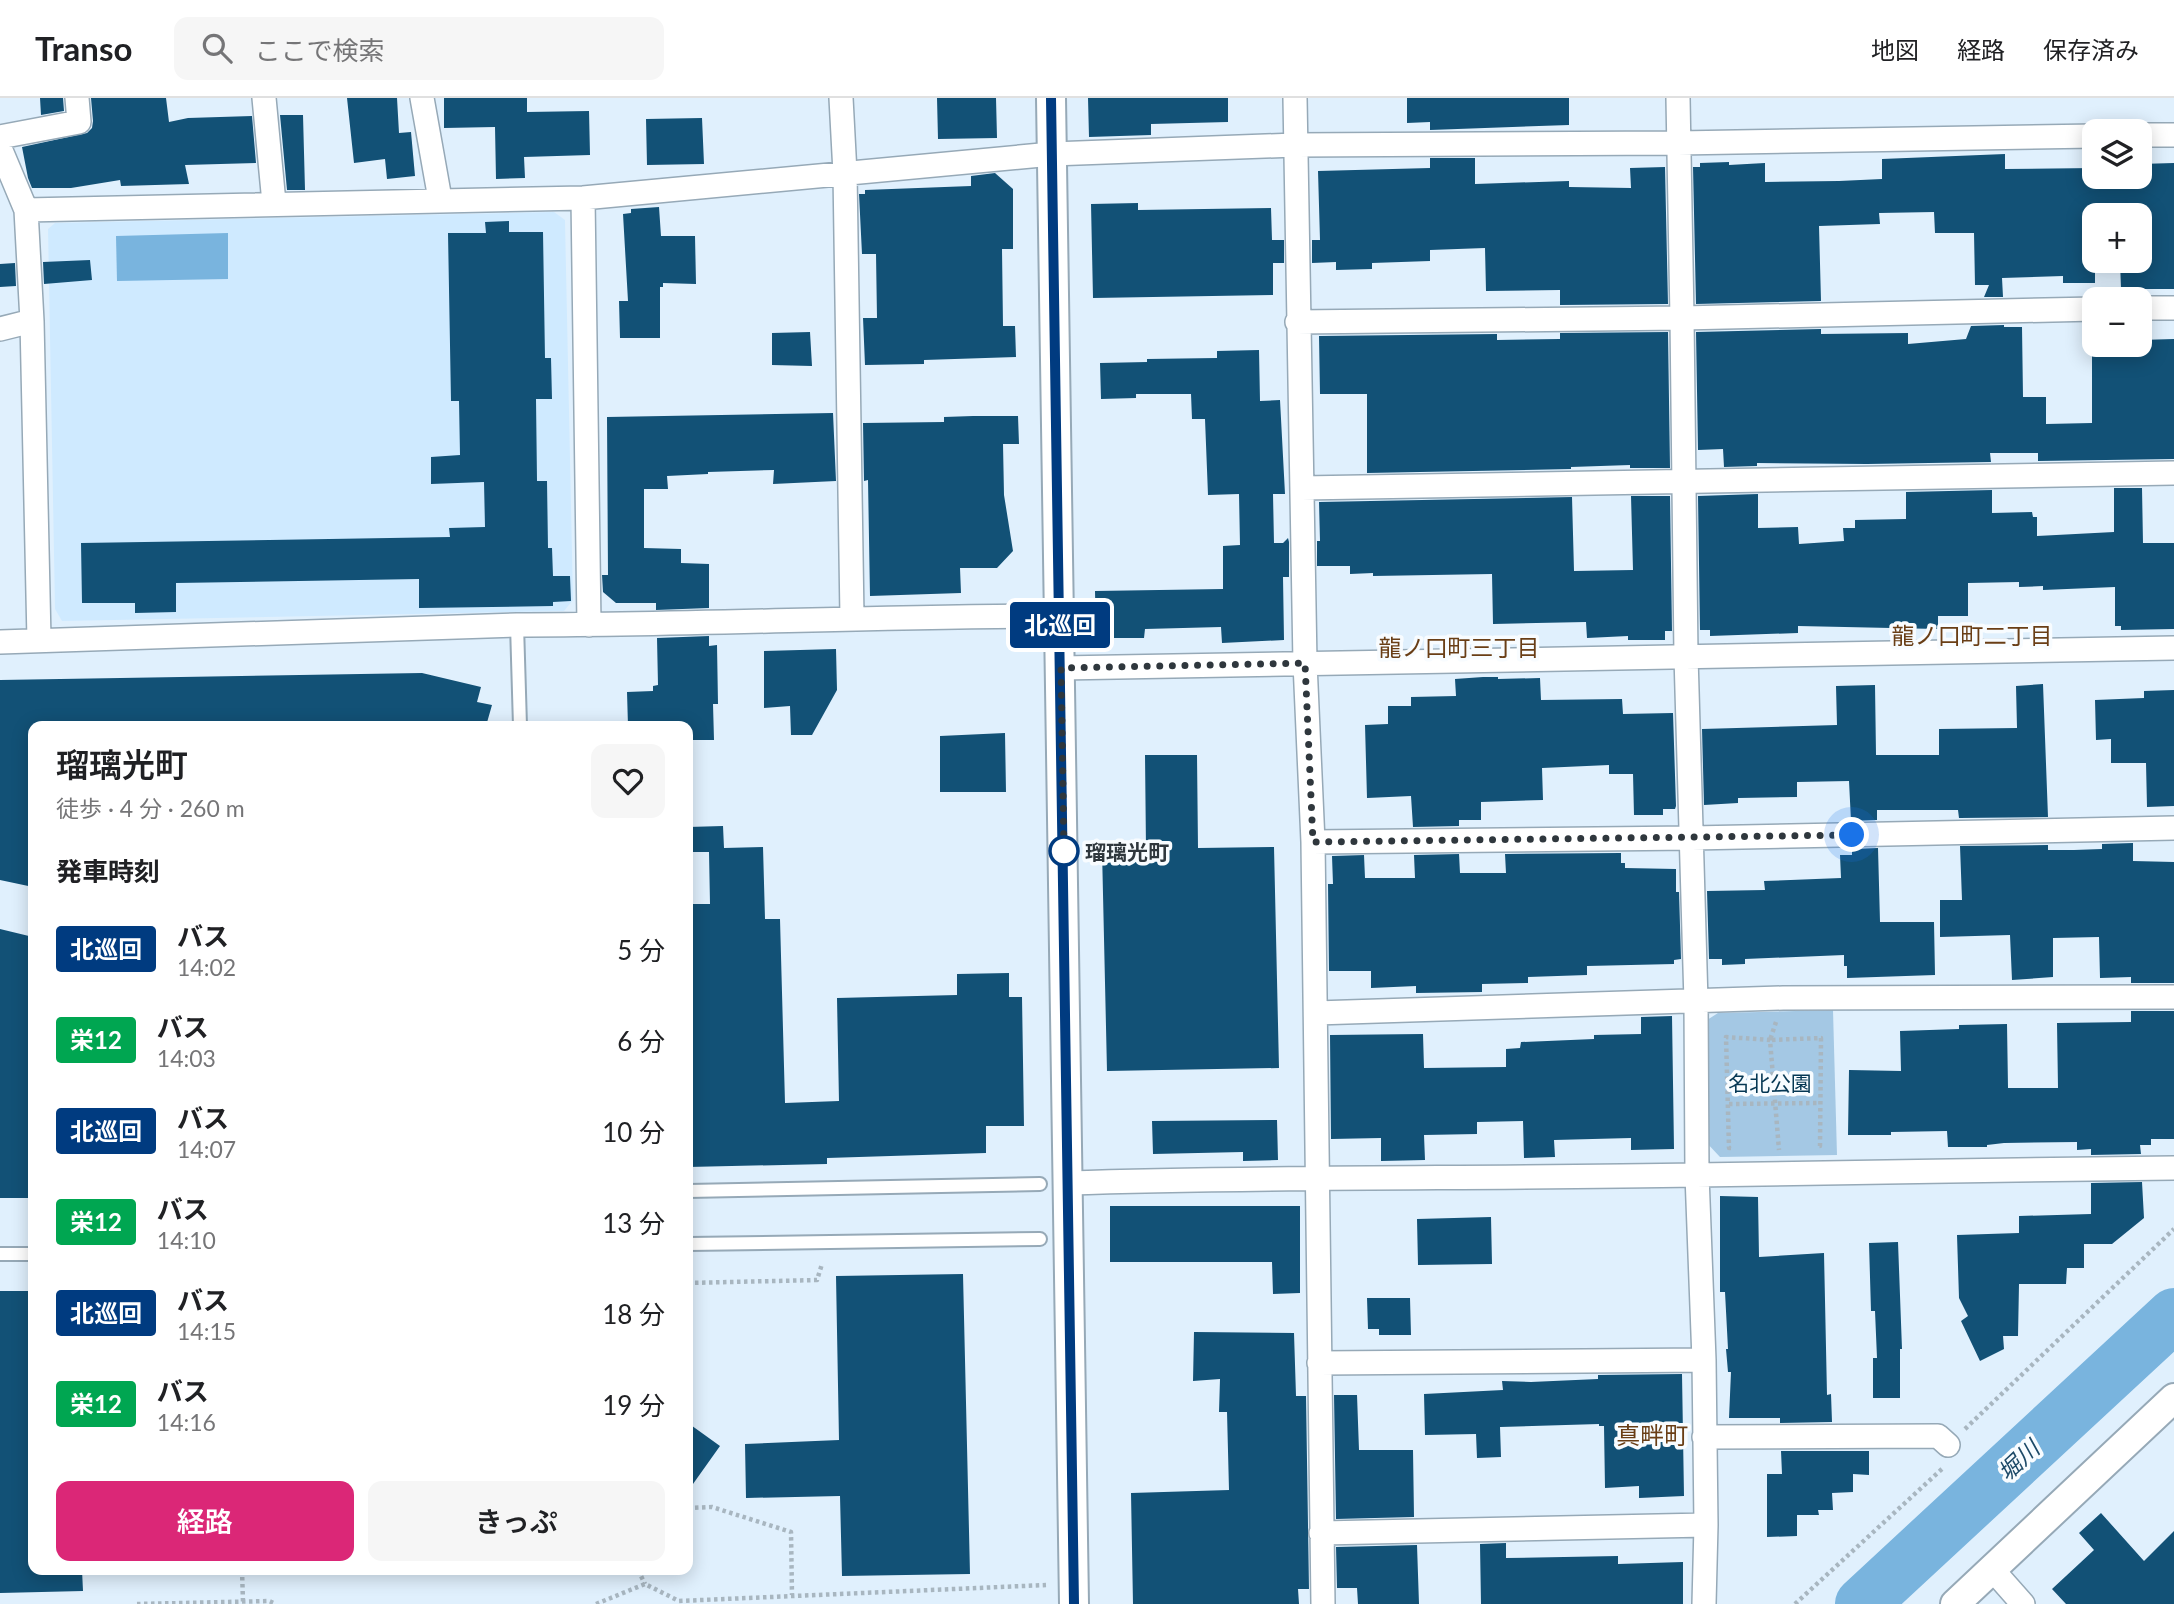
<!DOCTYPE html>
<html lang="ja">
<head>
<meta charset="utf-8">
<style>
  :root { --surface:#fff; --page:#f6f6f6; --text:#202124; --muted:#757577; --line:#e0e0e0; --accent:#db2777 }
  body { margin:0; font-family:Lato,"Noto Sans JP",sans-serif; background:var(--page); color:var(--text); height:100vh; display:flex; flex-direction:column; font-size:26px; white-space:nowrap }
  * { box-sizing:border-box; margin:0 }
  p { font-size:23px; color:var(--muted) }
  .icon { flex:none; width:38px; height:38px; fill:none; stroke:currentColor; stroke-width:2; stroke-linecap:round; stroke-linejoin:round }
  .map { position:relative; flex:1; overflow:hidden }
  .sheet { position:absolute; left:28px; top:623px; width:665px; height:854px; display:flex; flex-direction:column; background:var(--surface); border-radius:14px; box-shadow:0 4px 18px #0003 }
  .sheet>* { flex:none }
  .badge { padding:0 14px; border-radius:5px; font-size:24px; line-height:46px }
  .buttons { position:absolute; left:2082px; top:21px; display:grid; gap:14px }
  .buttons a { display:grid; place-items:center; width:70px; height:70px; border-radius:14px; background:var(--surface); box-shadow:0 4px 18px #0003; font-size:35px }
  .you { position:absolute; width:35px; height:35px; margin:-18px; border:5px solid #fff; border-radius:50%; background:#1a73e8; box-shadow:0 0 0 10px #1a73e833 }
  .map>.badge { position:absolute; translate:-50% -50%; box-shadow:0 0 0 4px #fff }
  h2 { padding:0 28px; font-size:26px; line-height:63px }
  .round { display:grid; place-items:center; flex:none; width:74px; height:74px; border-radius:14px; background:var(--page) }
  .headline { display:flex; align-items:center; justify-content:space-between; height:119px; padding:0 28px }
  h1 { font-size:33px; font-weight:600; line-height:52px }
  .button { display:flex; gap:14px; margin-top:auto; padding:14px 28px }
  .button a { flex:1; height:80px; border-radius:14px; background:var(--accent); color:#fff; font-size:28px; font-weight:600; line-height:80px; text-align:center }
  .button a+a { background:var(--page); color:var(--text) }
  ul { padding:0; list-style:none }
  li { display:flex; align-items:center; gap:21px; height:91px; padding:0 28px }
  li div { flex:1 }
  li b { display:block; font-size:26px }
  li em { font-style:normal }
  li .badge { min-width:77px; font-weight:700; text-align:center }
  header { display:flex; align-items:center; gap:42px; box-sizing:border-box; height:98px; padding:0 35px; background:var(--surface); border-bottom:2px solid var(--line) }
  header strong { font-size:33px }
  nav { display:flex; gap:38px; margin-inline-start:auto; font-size:24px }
  .search { width:490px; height:63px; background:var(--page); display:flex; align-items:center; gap:18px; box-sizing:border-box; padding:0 24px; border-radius:14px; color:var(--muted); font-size:26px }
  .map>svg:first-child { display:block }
  .built { fill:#cfeaff }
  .green { fill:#a4c8e4 }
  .water { fill:#79b4de }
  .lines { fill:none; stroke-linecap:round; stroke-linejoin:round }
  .river { stroke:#79b4de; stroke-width:54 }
  .building { fill:#125176 }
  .service-casing { stroke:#96a9b7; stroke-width:16 }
  .minor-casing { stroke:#96a9b7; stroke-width:26 }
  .tertiary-casing { stroke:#96a9b7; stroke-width:32 }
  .path { stroke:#a8b6c0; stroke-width:4.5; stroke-dasharray:3.5 3.5; stroke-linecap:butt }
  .service { stroke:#fff; stroke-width:12 }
  .minor { stroke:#fff; stroke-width:23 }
  .tertiary { stroke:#fff; stroke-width:28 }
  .line-casing { stroke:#fff; stroke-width:16 }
  .line { stroke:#003b80; stroke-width:10 }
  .walk { stroke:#2f373d; stroke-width:7; stroke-dasharray:0 12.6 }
  .stop-dot { fill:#fff; stroke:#003b80; stroke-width:3.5 }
  .labels { text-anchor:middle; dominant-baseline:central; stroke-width:7; stroke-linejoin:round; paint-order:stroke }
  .stop-label { font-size:21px; font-weight:bold; fill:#2f373d; stroke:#f8fcff; text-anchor:start }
  .park-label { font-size:21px; fill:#053753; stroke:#f8fcff }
  .neighbourhood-label { font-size:23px; fill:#693e16; stroke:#f8fcff }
  .water-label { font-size:23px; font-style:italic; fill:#1d4a68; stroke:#f8fcff }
  .quarter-label { font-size:24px; fill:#693e16; stroke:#f8fcff }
</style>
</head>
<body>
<header>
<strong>Transo</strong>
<div class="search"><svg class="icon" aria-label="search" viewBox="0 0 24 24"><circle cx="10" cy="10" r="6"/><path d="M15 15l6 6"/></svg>ここで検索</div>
<nav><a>地図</a><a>経路</a><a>保存済み</a></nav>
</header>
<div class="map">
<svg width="2174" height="1506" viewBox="0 0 2174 1506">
  <rect width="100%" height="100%" fill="#e0f0fd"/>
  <path class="built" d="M554,114l11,8 8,380 -9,11 -502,10 -7,-12 -7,-380 7,-6z"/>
  <path class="green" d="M1833,912l4,145 -117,2 -15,-16 -1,-119 14,-9z"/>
  <path class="water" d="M228,135v46l-111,2 -1,-45z"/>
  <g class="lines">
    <path class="river" d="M1862,1506l312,-289"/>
  </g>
  <path class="building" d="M40,0h23l1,13 -23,4z
    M91,0h75l3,24 19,-4 64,-2 4,47 -71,2 4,19 -68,2 -1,-6 -49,8h-39l-4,-10 -6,-31 65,-14 5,-5 1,-7z
    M347,0h50l2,35 12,-1 4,44 -28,3 -2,-20 -31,4z
    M444,0h83v14l62,-1 1,44 -66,2 1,21 -29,1 -1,-52 -51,1z
    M937,0h59l1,40 -59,1z
    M1088,0h140v24l-77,2v11l-62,2z
    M1407,0h162v27l-139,5v-8l-23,1z
    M280,17h23l2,75h-18z
    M702,20l2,46 -57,1 -1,-46z
    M2005,56v15l90,-1v9h45v-13l34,-1v126h-53l-1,-28h20v-46h-45v68h-32v-7l-61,2 1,19h-19l5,-12h-14l-1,-52h-39l-1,-21 -55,1 1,11 -61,2 2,75 -125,3 -3,-137h7v-4l29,-1v3l36,-2v19l74,-1 43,-2v-20z
    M1430,60h45v26l94,-3v6l62,1 -1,-20 35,-1 3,137 -108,1v-15l-74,1 -1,-43 -55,2v11l-58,2v6l-36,1v-8l-24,1v-23h8l-2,-69 112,-3z
    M995,75l18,16v60h-11l1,77h12l1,31 -92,3v4l-59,1 -2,-47h14l-1,-64h-14l-3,-60h6v-4l106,-4v-10z
    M1138,105v7l133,-2 1,32h12v23h-11v32l-180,3 -2,-94z
    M659,109l2,29h34l1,48 -33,-1v4h-3v51h-40l-1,-37h9l-5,-87 8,-1v-4z
    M509,123v11h34l2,126h6l1,41h-16l1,82h10l1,67h4l1,28h17l1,25 -18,1v4l-134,2v-29l-243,4v29l-41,1v-10h-53l-1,-60 369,-6 -1,-9 36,-1 -1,-45 -53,2v-27l29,-2 -1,-54h-8l-3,-168h38l-1,-11z
    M90,162l2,20 -48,4 -1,-22z
    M15,165l1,23 -16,1v-23z
    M2004,227v2h18l1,70h23v27l46,-1v-78h48v-5l34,-1v120l-136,2v-8h-48l1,9 -124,2 -110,-1v3l-33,1 -1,-18 -25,1 -2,-118 125,-3v5l87,-1v11l58,-5 5,-13z
    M810,234l2,34 -40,-1v-32z
    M1668,234l2,136h-40v-3l-59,2v2l-204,4v-79h-47l-1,-58 178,-2v6l63,-1v-6z
    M1259,252l1,51 20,-1 5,94h-12l1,49h9l5,-5 1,4v35h-6l1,63 -62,3 -1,-16 -76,2 -1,9h-48l-1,-47 128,-2v-43l17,-1 -1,-51 -31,1 -3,-76h-13l-1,-25h-55v4l-35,1 -1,-36 47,-1v-3l70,-1v-7z
    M833,315l3,68 -63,3 1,-14 -66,2v2l-41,2 1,13h-24v59l37,1v14l28,1v44l-53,2v-7h-40l-13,-11 -1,-17h6l-1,-158z
    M973,318h45l1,28h-16l1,51 9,56 -16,17h-37l1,25 -91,3 -2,-116 -4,1 -1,-58 81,-1v-5z
    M2114,390h28l1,55h31v86l-53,1v-4h-6v-39l-72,3v-4l-24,1v-5l-51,1v33h-30v13l-140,-3v7l-88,3v-6h-10l-2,-134 60,-2v34l40,-1 1,17 45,-3 -1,-13h12v-8l51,-1v-27l86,-2v23l40,-1 1,5h4v19l77,-4z
    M1631,398h39l2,135h-7v9h-37v-4l-41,2 -1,-16 -93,2 -1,-50 -119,2v-3l-23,1v-8h-33v-25h3l-1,-39 253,-5 2,74 59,-1z
    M709,538v10l8,-1 1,59h-5l1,36h-26v-14h-60l-1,-34 26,-1v-5l5,-1 -1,-47z
    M836,551l1,41 -25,45h-21l-1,-29 -26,2v-57z
    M422,575l59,14 -4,15 15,3 -6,21h-453v161l-33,-7v-200z
    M1483,579h15v2l42,-1 1,22 81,-1 1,15 50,-1 3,93 -1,3h-12v6h-29l-1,-41h-24v-9l-67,3 1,32 -62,2v18h-22v6l-46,1 -2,-31 -44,2 -2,-73 23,-1v-18h23v-9l45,-1 -1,-17z
    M2043,586l5,133 -89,1 -1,-8h-81v10l-26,1 -2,-40 -52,1v15l-59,1v5l-34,2 -2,-76 135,-4 -1,-39 39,-1 1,70h63v-26l78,-1 -1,-42z
    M2174,592v116l-27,1 -1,-44h-35v-24l-15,1 -1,-40 49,-2v-7z
    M1005,635l1,59h-66v-56z
    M1145,657h52l1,93 76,-1 5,221 -172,3 -5,-221 44,-1z
    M723,728l1,22 39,-1 2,72h15l5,184 54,-2 -2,-103 120,-3v-21l52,-1v24h13l2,129h-38v27l-159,5v6l-139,3v-263h22l-1,-52h-21v-25z
    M2133,745v18l41,1v121h-43v-6l-31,1 -1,-41 -46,1v39l-41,3 -2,-45 -70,2v-37h22l-2,-54 88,-1v5h26l28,-1v-5z
    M1878,750l2,74h54l1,53 -88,3v-12h-3v-11l-99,4v5l-23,1v-6h-13l-2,-68 58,-1 -1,-9 77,-3 -1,-23h12v-6z
    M1621,755v10h4v5l51,1v23h3l2,67 -7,1v4l-87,2v9l-59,2v6l-46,1v8l-66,1v-7l-45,2v-17h-42l-1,-87h5l-1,-28 32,-1 1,23h50l-1,-23 45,-1 1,19h46l-1,-19z
    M0,831l33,8v261h-33z
    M2131,913h43v128h-23v6h-11l1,9 -50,1v-6l-14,1v-8l-73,1 -17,2v2h-39l-1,-16 -56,1v3h-43l1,-65 52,1 -1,-40 59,-2v-4l48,-1 1,64h50l-1,-65 74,-1z
    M1672,918l2,133 -43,1v-12l-77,2 1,17 -31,1 -1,-37 -46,1v12l-53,1 1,25 -44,1v-23l-50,1 -1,-104 93,-1 1,34 82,-1v-18l14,-1 1,-6 73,-3v-4l47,-1v-17z
    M1277,1022l1,40 -35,1v-9l-90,2 -1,-33z
    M2142,1084l2,36 -32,26h-28v24h-17l-1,16h-47l-1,52h-15l1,13 -24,12 -19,-40 7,-5 -9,-18 -2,-63 62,-2v-17l72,-2v-31z
    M1720,1098l38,1 1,60 65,-4 3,142 4,-1 1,28 -52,1v-5h-51l2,-46h-3l-2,-23h2l-3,-57h-5z
    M1110,1108h190v87l-27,1 -1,-32h-162z
    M1491,1119l1,47 -74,1 -1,-46z
    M1898,1144l4,107h-2v49h-27v-40h4l-2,-47h-4l-2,-68z
    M963,1176l7,300 -128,2 -2,-80 -94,2 -1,-54 94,-4 -3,-164z
    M0,1193h33v279h49l1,21 -83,2z
    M1367,1200h43l1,37h-32v-6h-11z
    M1194,1234l100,1 2,63h10l3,193h-11l1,15h-166l-2,-111 98,-3 -2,-78h-8l1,-33 -27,2z
    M1682,1276l2,122 -45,2v-12l-34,2 -1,-62h-5v-2l-99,3 1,30 -24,1 -1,-24 -51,1 -1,-41 79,-4 -1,-9 29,1 67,-3v-4z
    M1334,1297h23l2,55h54l1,67 -78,2z
    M688,1325l32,23 -32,45z
    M1781,1353h88v24l-16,-1v18l-21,1 1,17h-15l1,5h-22v21l-30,1v-63h15z
    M2101,1415l43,48 30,-30v73h-108l-14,-15 42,-39 -15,-17z
    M1506,1445v15l112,-2v8l65,-2v42h-202l-1,-60z
    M1417,1447l2,59h-61l-1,-16h-20l-1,-41z"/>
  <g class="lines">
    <defs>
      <path id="service" d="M517,527l3,101
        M688,1093l352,-7
        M688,1146l352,-5
        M0,1156h33"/>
      <path id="minor" d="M264,0l10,105
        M422,0l18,101
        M841,0l4,75 7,445
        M1295,0l10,565 8,179 10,762
        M1678,0l4,220 4,338 10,346 1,173 7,185 2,165 -2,79
        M2140,37h34
        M0,39l79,-15 -2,-24
        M0,50l26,62 6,111 7,319
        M583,100l6,427
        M26,112l557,-12 469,-44 243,-9 383,-2 417,-7
        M2140,210h34
        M1297,224l385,-4 413,-9
        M0,231l32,-8
        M1302,390l872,-15
        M0,544l517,-17c181,0 362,-9 543,-9
        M1061,570l1113,-20
        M1313,744l379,-4 482,-10
        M1316,915l467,-15 391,-1
        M1068,1085c209,-7 419,-4 628,-8 159,-3 319,-5 478,-7
        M1319,1265l385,-3
        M1704,1339l234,-1 10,9
        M1321,1435l385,-8
        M1992,1471l31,35"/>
      <path id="tertiary" d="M1051,0l23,1506
        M1955,1506l219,-206"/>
    </defs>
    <use href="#service" class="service-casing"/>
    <use href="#minor" class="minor-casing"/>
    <use href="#tertiary" class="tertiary-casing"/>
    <path class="path" d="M1776,924l-6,18 51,-2 -1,108h-3
      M1729,1006l91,-1
      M1731,1050h-2l-3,-111 44,3 9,110
      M688,1185l129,-3 5,-16
      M1965,1331l209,-200
      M688,1410l24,-1 79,25 1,63
      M242,1472l1,32
      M638,1472l7,14
      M137,1506l132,-3 7,3
      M596,1506l49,-20 34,17 367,-16
      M1795,1506l148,-136"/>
    <use href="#service" class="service"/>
    <use href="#minor" class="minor"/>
    <use href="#tertiary" class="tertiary"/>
  </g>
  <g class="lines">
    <defs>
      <path id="line" d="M1051,0l23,1506"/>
    </defs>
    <use href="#line" class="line-casing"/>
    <use href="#line" class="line"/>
    <path class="walk" d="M1064,753v4l-3,-187 244,-5 8,179 539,-7"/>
  </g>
  <circle class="stop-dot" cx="1064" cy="753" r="14"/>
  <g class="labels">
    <g class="stop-label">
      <text x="1085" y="753">瑠璃光町</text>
    </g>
    <g class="park-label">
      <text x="1770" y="984">名北公園</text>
    </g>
    <g class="neighbourhood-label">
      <text x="1972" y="537">龍ノ口町二丁目</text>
      <text x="1459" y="549">龍ノ口町三丁目</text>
    </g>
    <g class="water-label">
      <text transform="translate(2018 1362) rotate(-43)">堀川</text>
    </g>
    <g class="quarter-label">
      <text x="1652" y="1336">真畔町</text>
    </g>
  </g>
</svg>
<div class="buttons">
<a><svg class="icon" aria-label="layers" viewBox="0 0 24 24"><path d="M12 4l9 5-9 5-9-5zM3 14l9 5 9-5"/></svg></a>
<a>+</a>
<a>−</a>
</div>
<div class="you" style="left:1852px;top:737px"></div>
<b class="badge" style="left:1060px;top:527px;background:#003b80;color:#fff">北巡回</b>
<section class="sheet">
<div class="headline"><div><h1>瑠璃光町</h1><p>徒歩 · 4 分 · 260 m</p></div><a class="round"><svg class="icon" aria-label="heart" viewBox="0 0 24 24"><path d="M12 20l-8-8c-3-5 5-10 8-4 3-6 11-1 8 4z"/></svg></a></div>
<h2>発車時刻</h2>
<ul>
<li><span class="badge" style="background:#003b80;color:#fff">北巡回</span><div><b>バス</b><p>14:02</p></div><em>5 分</em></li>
<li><span class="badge" style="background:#00a651;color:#fff">栄12</span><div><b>バス</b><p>14:03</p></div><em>6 分</em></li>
<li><span class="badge" style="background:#003b80;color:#fff">北巡回</span><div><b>バス</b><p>14:07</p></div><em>10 分</em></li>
<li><span class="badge" style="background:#00a651;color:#fff">栄12</span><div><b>バス</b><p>14:10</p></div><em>13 分</em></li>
<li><span class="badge" style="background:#003b80;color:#fff">北巡回</span><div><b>バス</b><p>14:15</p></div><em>18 分</em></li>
<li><span class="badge" style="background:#00a651;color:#fff">栄12</span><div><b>バス</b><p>14:16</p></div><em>19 分</em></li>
</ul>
<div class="button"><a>経路</a><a>きっぷ</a></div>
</section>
</div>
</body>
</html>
